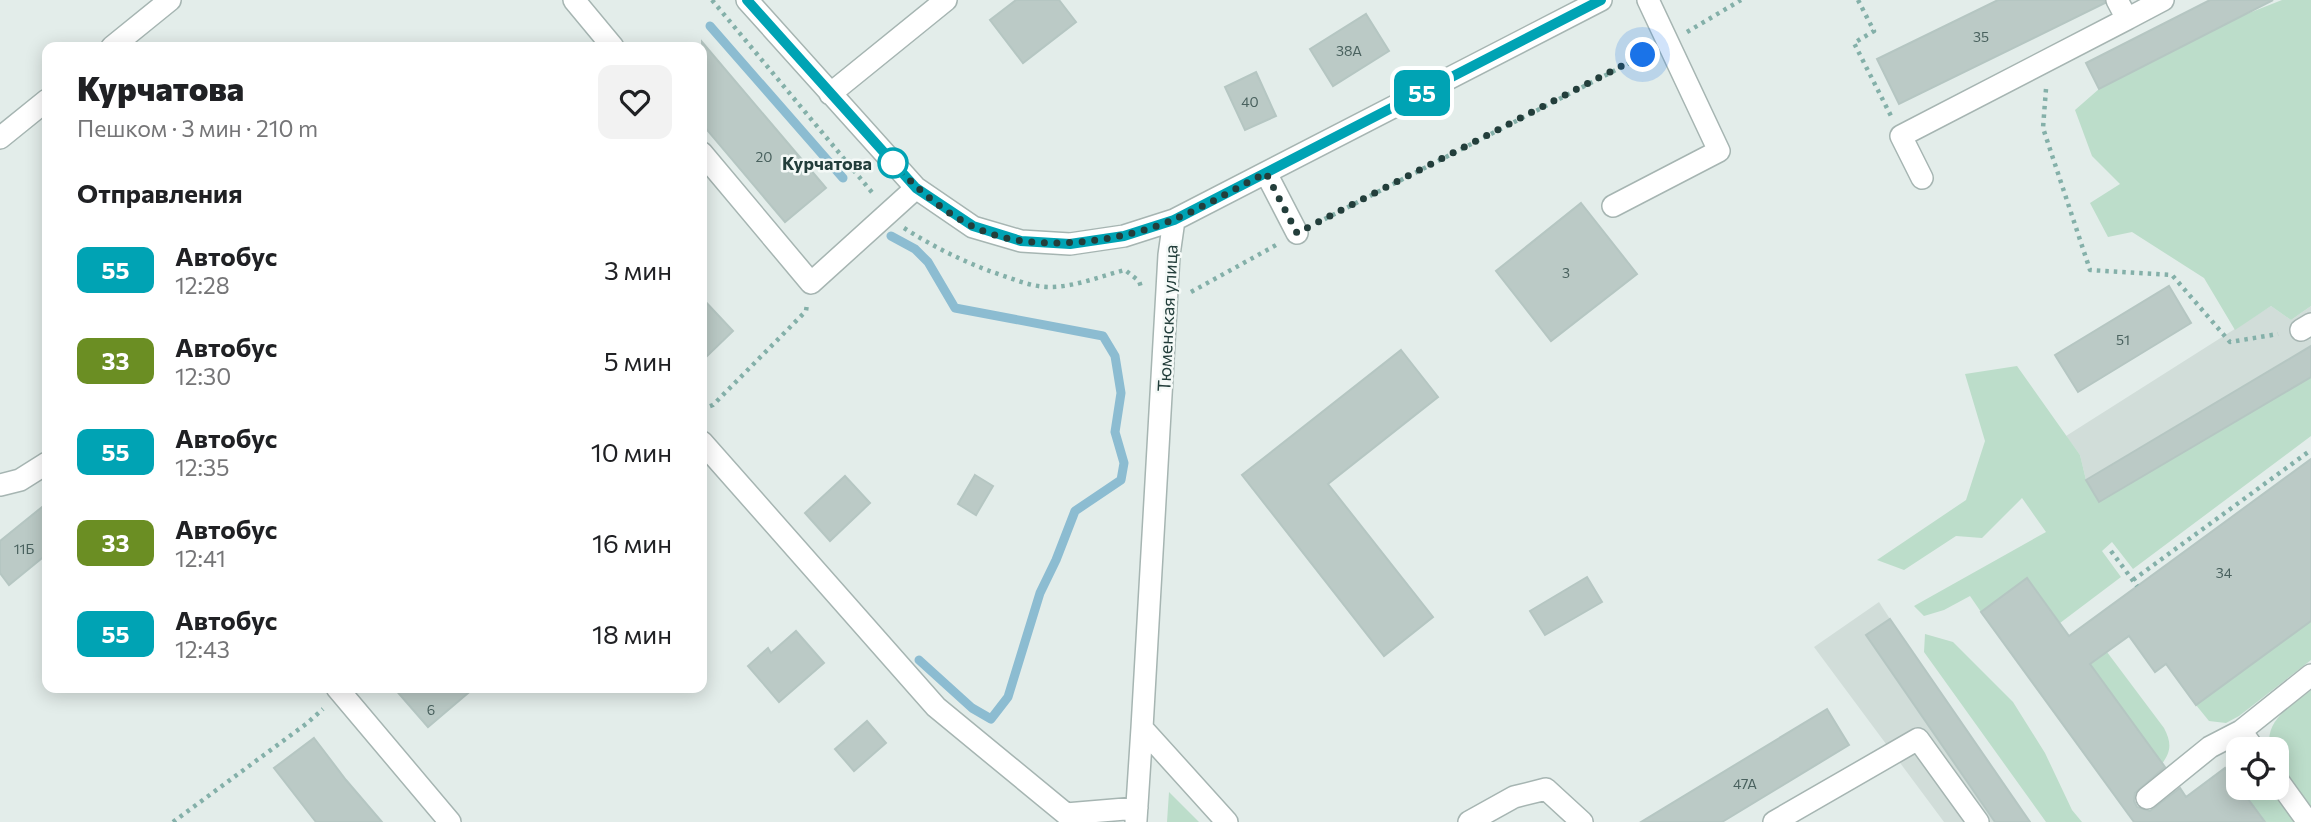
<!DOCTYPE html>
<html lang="ru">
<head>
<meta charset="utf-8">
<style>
  :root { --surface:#fff; --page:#f2f2f2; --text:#202124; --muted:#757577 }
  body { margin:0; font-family:Commissioner,sans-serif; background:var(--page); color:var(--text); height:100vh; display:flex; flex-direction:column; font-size:26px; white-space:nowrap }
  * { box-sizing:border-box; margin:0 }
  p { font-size:23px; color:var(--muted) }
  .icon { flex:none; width:38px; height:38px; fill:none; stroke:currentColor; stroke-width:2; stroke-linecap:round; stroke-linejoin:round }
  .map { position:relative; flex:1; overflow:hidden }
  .side { position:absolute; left:42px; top:42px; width:665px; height:651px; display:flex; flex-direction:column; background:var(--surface); border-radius:14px; box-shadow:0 4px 18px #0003 }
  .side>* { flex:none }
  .badge { padding:0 14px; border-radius:10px; font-size:24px; line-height:46px }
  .tools { position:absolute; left:2226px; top:737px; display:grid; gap:14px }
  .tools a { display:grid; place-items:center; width:63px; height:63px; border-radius:14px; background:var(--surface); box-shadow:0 4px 18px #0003; font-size:35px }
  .you { position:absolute; width:35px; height:35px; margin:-18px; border:5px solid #fff; border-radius:50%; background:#1a73e8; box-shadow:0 0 0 10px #1a73e833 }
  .map>.badge { position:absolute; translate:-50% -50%; box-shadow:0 0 0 4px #fff }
  h2 { padding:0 35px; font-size:26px; line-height:63px }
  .round { display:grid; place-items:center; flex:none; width:74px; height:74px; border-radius:14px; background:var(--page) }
  .headline { display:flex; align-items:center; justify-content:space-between; height:119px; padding:0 35px }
  h1 { font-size:33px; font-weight:800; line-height:52px }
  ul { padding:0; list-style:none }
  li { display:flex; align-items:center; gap:21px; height:91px; padding:0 35px }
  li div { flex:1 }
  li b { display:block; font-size:26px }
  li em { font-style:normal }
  li .badge { min-width:77px; font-weight:700; text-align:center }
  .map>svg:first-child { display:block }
  .built { fill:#d1ddd9 }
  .green { fill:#bcddca }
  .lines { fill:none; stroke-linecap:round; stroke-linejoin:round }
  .stream { stroke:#8cbcd1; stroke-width:9 }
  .building { fill:#bbcac6; stroke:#b5c6c2; stroke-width:2 }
  .minor-casing { stroke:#a6b5b2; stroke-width:24 }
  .path { stroke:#84b0a9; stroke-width:4.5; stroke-dasharray:3.5 5; stroke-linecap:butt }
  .minor { stroke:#fff; stroke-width:21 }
  .line-casing { stroke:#fff; stroke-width:16 }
  .line { stroke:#00a3b4; stroke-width:10 }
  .walk { stroke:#233e3b; stroke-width:7; stroke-dasharray:0 12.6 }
  .stop-dot { fill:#fff; stroke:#00a3b4; stroke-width:3.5 }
  .labels { text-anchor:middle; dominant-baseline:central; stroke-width:5; stroke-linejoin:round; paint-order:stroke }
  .number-label { font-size:14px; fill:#49615e }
  .stop-label { font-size:18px; font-weight:bold; fill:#233e3b; stroke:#f4f9f7; text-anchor:end }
  .street-label { font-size:18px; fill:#233e3b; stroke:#f4f9f7 }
</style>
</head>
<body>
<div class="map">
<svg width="2311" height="822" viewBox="0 0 2311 822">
  <rect width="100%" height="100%" fill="#e3edea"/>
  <path class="built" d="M2271,306l20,14 20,-14v71l-212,125 -13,-22 -6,-25 -14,-19z
    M1879,602l11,17 140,203h-86l-130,-175z"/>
  <path class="green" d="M2282,0h29v306l-20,14 -20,-14 -36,24 -31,-52 -72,-46 -24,5 -18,-34 30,-19 -28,-28 -17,-46 24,-21 145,-74z
    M2017,366l63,89 6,25 13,22 98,-58 -13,-23 18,-10 14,22 95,-56v59l-178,133 -21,-27 -10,9 19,26 -61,46 -33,-45 -46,34 -11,-16 -26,14 -20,6 -10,-10 132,-74 -24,-34 -40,40 -26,-2 -52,34 -27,-10 89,-60 19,-59 -20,-67z
    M2311,621v39l-72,56 -13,7 -17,-2 -13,-16z
    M1925,634l28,8 60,60 32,51 27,57 10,12h-36l-122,-170z
    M2107,652l57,76c7,14 8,22 -2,36l-72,-100z
    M2311,690v118l-34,-46v-13h-7c-6,-30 21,-42 41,-59z
    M2239,788h30l26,34h-30z
    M1169,792l30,30h-32z"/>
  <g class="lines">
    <path class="stream" d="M710,26l133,152
      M891,236l24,13 13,13 27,46 148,28 12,20 6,37 -6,39 9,31 -3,17 -46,31 -19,49 -16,33 -32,104 -17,22 -19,-11 -53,-48"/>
  </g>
  <path class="building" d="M1016,0h43l17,22 -53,41 -33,-43z
    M1998,0h106l1,3 -206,101 -22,-45z
    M2210,0h63l-174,89 -13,-26z
    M1366,14l23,37 -56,35 -23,-37z
    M702,42l124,146 -41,34 -83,-98z
    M1256,72l20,44 -31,14 -20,-43z
    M1581,203l56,71 -86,67 -55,-70z
    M2169,286l22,37 -113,69 -23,-37z
    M702,298l31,33 -31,30z
    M2311,346v31l-212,125 -13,-22z
    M1401,350l37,47 -110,87 105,133 -49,39 -142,-181z
    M2311,459v162l-115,84 -30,-41 -11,8 -26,-36 -39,28 75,103 -30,26 -1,8 3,6 13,4 30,-23 6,9 39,-29 40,54h-131l-153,-210 46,-34 42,58z
    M975,475l18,11 -17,29 -18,-11z
    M845,476l25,27 -40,38 -25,-28z
    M47,503v51l-38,31 -9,-12v-32z
    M1587,577l15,25 -57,33 -15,-24z
    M1890,619l140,203h-35l-129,-187z
    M796,631l28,32 -45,39 -31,-36 20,-18 3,5z
    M394,688h80l-46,39z
    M1827,709l22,36 -127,77h-81z
    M867,721l19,22 -32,28 -19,-22z
    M314,738l32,42 36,42h-66l-42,-54z"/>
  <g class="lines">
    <defs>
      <path id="minor" d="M574,0l39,47
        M747,0l169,188 57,39 48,14 49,3 54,-8 50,-16 427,-220
        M2127,19l36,-19
        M112,47l58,-47
        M830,94l116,-94
        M0,138l47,-38
        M702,153l109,130 105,-95
        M1266,173l31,60
        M1922,178l-21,-42 226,-117 -10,-19
        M1613,206l106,-55 -71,-151
        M1174,220l-5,35 -27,473 85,94
        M2301,330l10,-6
        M702,442l234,265 130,107 71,-6
        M0,485l20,-5 27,-17
        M337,688l113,134
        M2241,731l13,18
        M2277,779l31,43
        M2147,798l63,-51 31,-16 70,-56
        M1136,820l6,-92
        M1469,822l45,-25 32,-8 36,33
        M1774,822l144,-83 60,83"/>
    </defs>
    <use href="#minor" class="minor-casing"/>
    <path class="path" d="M712,0l163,196
      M1858,0l16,31 -20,12 37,73
      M1687,32l54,-32
      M2046,89l-3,39 47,142 82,5 58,67 48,-8
      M1317,223l332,-170
      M904,228c33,21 66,37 103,49 14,5 28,10 43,10 25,0 51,-11 75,-17l14,11 2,6
      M1191,292l87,-48
      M702,409l11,-4 93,-94 1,-7
      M2111,551l26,35
      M2133,580l178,-130
      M173,822l133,-98 17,-15"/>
    <use href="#minor" class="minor"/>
  </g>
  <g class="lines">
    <defs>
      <path id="line" d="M747,0l169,188 57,38 48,15 49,3 54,-8 50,-16 427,-220"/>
    </defs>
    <use href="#line" class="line-casing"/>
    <use href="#line" class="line"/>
    <path class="walk" d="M893,163c22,24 49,48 79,63 57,29 147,17 203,-7 31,-13 61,-31 91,-46l31,60 346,-178"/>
  </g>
  <circle class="stop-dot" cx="893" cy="163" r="14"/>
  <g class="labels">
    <g class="number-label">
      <text x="1981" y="36">35</text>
      <text x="1349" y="50">38А</text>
      <text x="1250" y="101">40</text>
      <text x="764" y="156">20</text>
      <text x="1566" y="272">3</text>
      <text x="2123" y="339">51</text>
      <text x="24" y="548">11Б</text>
      <text x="2224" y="572">34</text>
      <text x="431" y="709">6</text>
      <text x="1745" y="783">47А</text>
    </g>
    <g class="stop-label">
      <text x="872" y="163">Курчатова</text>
    </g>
    <g class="street-label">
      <text transform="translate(1167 318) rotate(-87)">Тюменская улица</text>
    </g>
  </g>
</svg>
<div class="tools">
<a><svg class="icon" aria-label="locate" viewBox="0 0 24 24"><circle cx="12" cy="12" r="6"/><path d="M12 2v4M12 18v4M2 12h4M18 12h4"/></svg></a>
</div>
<div class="you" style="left:1643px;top:55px"></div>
<b class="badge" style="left:1422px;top:93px;background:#00a3b4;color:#fff">55</b>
<section class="side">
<div class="headline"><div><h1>Курчатова</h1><p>Пешком · 3 мин · 210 m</p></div><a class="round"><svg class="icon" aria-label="heart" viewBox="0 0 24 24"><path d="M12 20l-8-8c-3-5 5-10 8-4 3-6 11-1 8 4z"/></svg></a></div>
<h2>Отправления</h2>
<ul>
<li><span class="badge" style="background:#00a3b4;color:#fff">55</span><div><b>Автобус</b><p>12:28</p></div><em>3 мин</em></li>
<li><span class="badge" style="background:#6b8e23;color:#fff">33</span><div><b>Автобус</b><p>12:30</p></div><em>5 мин</em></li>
<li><span class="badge" style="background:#00a3b4;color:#fff">55</span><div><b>Автобус</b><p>12:35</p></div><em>10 мин</em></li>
<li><span class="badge" style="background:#6b8e23;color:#fff">33</span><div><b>Автобус</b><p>12:41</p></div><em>16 мин</em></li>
<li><span class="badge" style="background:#00a3b4;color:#fff">55</span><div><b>Автобус</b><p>12:43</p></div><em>18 мин</em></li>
</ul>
</section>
</div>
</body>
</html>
